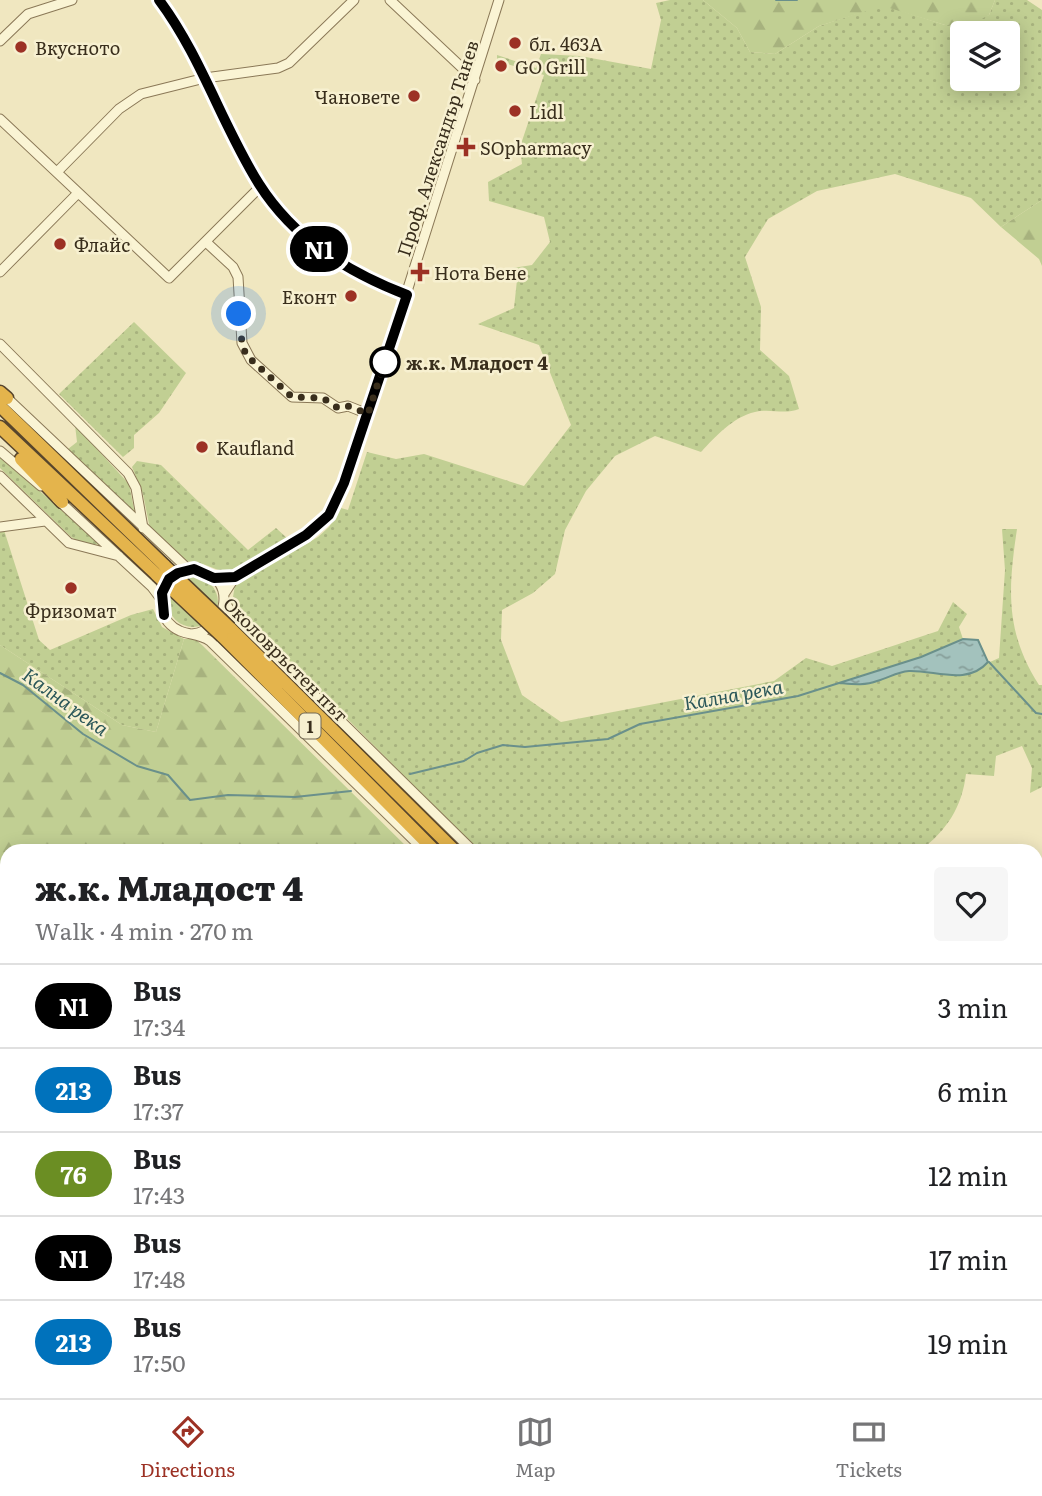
<!DOCTYPE html>
<html lang="en">
<head>
<meta charset="utf-8">
<style>
  :root { --surface:#fff; --page:#f6f6f6; --text:#202124; --muted:#757577; --line:#e0e0e0; --accent:#9c3124 }
  body { margin:0; font-family:Literata,serif; background:var(--page); color:var(--text); height:100vh; display:flex; flex-direction:column; font-size:26px; white-space:nowrap }
  * { box-sizing:border-box; margin:0 }
  p { font-size:23px; color:var(--muted) }
  .icon { flex:none; width:38px; height:38px; fill:none; stroke:currentColor; stroke-width:2; stroke-linecap:round; stroke-linejoin:round }
  .map { position:relative; flex:1; overflow:hidden }
  .side { position:absolute; left:0px; top:844px; width:1043px; height:555px; display:flex; flex-direction:column; background:var(--surface); border-radius:21px 21px 0 0; box-shadow:0 4px 18px #0003 }
  .side>* { flex:none }
  .badge { padding:0 14px; border-radius:23px; font-size:24px; line-height:46px }
  .controls { position:absolute; left:950px; top:21px; display:grid; gap:14px }
  .controls a { display:grid; place-items:center; width:70px; height:70px; border-radius:7px; background:var(--surface); box-shadow:0 4px 18px #0003; font-size:35px }
  .you { position:absolute; width:35px; height:35px; margin:-18px; border:5px solid #fff; border-radius:50%; background:#1a73e8; box-shadow:0 0 0 10px #1a73e833 }
  .map>.badge { position:absolute; translate:-50% -50%; box-shadow:0 0 0 4px #fff }
  .round { display:grid; place-items:center; flex:none; width:74px; height:74px; border-radius:7px; background:var(--page) }
  .summary { display:flex; align-items:center; justify-content:space-between; height:119px; padding:0 35px }
  h1 { font-size:33px; font-weight:800; line-height:52px }
  ul { padding:0; list-style:none }
  li { display:flex; align-items:center; gap:21px; height:84px; padding:0 35px; border-top:2px solid var(--line) }
  li div { flex:1 }
  li b { display:block; font-size:26px }
  li em { font-style:normal }
  li .badge { min-width:77px; font-weight:700; text-align:center }
  .tab-bar { display:flex; justify-content:space-around; align-items:center; height:98px; border-top:2px solid var(--line); background:var(--surface); font-size:19px; color:var(--muted) }
  .tab-bar a { display:grid; justify-items:center; gap:4px }
  .tab-bar .selected { color:var(--accent) }
  .map>svg:first-child { display:block }
  .grass { fill:url(#grass-dots); fill-rule:evenodd }
  .forest { fill:url(#forest-firs) }
  .water { fill:url(#water-ripples); stroke:#6a908b; stroke-width:2 }
  .lines { fill:none; stroke-linecap:round; stroke-linejoin:round }
  .stream { stroke:#6a908b; stroke-width:2 }
  .minor-casing { stroke:#8a7857; stroke-width:11 }
  .highway-casing { stroke:#57452c; stroke-width:15 }
  .minor { stroke:#faf4d4; stroke-width:9 }
  .highway { stroke:#e4b44c; stroke-width:12 }
  .highway-bridge-casing { stroke:#57452c; stroke-width:15; stroke-linecap:butt }
  .highway-bridge { stroke:#e4b44c; stroke-width:12 }
  .line-casing { stroke:#fff; stroke-width:16 }
  .line { stroke:#000; stroke-width:10 }
  .walk { stroke:#392e1c; stroke-width:7; stroke-dasharray:0 12.6 }
  .poi-dot { fill:#9c3124; stroke:#f7f0d0; stroke-width:2.5 }
  .stop-dot { fill:#fff; stroke:#000; stroke-width:3.5 }
  .labels { text-anchor:middle; dominant-baseline:central; stroke-width:5; stroke-linejoin:round; paint-order:stroke }
  .shield { fill:#f7f0d0; stroke:#726852; stroke-width:2 }
  .shield-label { font-size:16px; font-weight:bold; fill:#392e1c }
  .poi-label { font-size:18px; fill:#392e1c; stroke:#f7f0d0; text-anchor:start }
  .street-label { font-size:18px; fill:#392e1c; stroke:#f7f0d0 }
  .stop-label { font-size:18px; font-weight:bold; fill:#392e1c; stroke:#f7f0d0; text-anchor:start }
  .water-label { font-size:19px; font-style:italic; fill:#2b5759; stroke:#f7f0d0 }
</style>
</head>
<body>
<div class="map">
<svg width="1042" height="1398" viewBox="0 0 1042 1398">
  <defs>
    <pattern id="grass-dots" width="8" height="8" patternUnits="userSpaceOnUse" patternTransform="scale(1.75)"><rect width="8" height="8" fill="#c1cf93"/><path d="M2 2h.1M6 6h.1" fill="none" stroke="#a7b27e" stroke-width="1.8" stroke-linecap="round"/></pattern>
    <pattern id="forest-firs" width="22" height="20" patternUnits="userSpaceOnUse" patternTransform="scale(1.75)"><rect width="22" height="20" fill="#c1cf93"/><path d="M5 1l3.5 6h-7zM16 11l3.5 6h-7z" fill="#a7b27e"/></pattern>
    <pattern id="water-ripples" width="26" height="14" patternUnits="userSpaceOnUse" patternTransform="scale(1.75)"><rect width="26" height="14" fill="#a3c2bd"/><path d="M2 4q2-2 4 0t4 0M15 11q2-2 4 0t4 0" fill="none" stroke="#869e99"/></pattern>
  </defs>
  <rect width="100%" height="100%" fill="#f0e7c0"/>
  <path class="grass" d="M670,0h33l34,28 13,24 25,2 44,-28 64,-21 62,20 44,-10 6,-15h32l15,10v190l-41,27 -30,-29 -76,-24 -78,17 -49,28 -23,38 16,50 -1,43 29,26 10,33c-15,6 -29,-1 -44,3 -22,5 -39,24 -54,40l-46,-16 -40,20 -29,35 -21,39 -10,44 -22,19 -31,17 -1,30 21,55 39,27 213,-41 32,-23 26,8 106,-35 15,-29 14,12 -8,13 4,12 -42,18 -80,26 35,-1 19,-9 16,-2 47,5 41,-18 6,-88 -3,-41h15c-9,60 -12,103 22,156h3v102l-12,6 2,-25 -10,-22 -26,10 -2,20 -28,-2c-4,33 -19,56 -45,76h-332l-1,-2 -110,2 -246,-247 3,-18 83,-48 11,-10 12,-19 7,2 19,-58 29,7 28,-5 100,32 47,-61 -32,-80 -61,-21 36,-16 3,-28 -10,-11 25,-4 18,-23 -6,-25 -55,-16 -1,-19 34,-18 -2,-17 24,-72 -47,-14v-6l39,13 5,-14 39,2 71,13 10,-49 -5,-17zM962,33h46v46h-46z
    M134,322l52,51 -27,40 -25,22v13l-11,9 -64,-63z
    M75,425l54,59 6,30 -67,-65 9,-7z
    M0,456l101,89 -19,-2 -11,-6 -71,-69z
    M137,461l24,4 87,85 28,-22 12,11 -62,34 -23,-9 -17,-3 -36,-32 -7,-35 -11,-27z
    M4,530l35,110 11,10 81,-35 22,-6 9,18 22,12 -28,93 -34,-7 -122,-80v-114z
    M168 602a25 25 0 1 1 50 0a25 25 0 1 1-50 0Z
    M7,957v197l-7,-13v-180z
    M1036,1155l6,3v160l-3,4 -3,-2z
    M417,1391h205l3,7h-203z"/>
  <path class="forest" d="M703,0h292l-6,15 -21,11 -23,-1 -62,-19 -64,20 -44,28 -25,-2 -13,-24z
    M1042,200v66l-3,-7 -38,-32z
    M184,639h11l7,6 208,205h-403v107l-7,4v-316l122,80 34,7z"/>
  <path class="water" d="M963,639l15,1 10,22c-21,24 -53,8 -79,9 -13,1 -20,7 -32,10 -12,5 -26,3 -38,2l82,-26z"/>
  <g class="lines">
    <path class="stream" d="M776,0h21
      M989,662l47,51 6,1
      M0,673l23,12 60,49 54,32 31,9 22,25 38,-5 67,2 56,-6
      M410,774l54,-13 13,-8 26,-8 22,2 83,-8 32,-15 158,-28 41,-13
      M0,1028l7,3
      M449,1391l17,7"/>
    <defs>
      <path id="minor" d="M159,0c43,56 63,125 100,184 35,56 88,88 147,111
        M390,0l85,80
        M0,41l28,-27 44,-14
        M0,119l169,159 91,-91
        M57,172l62,-63 22,-15 64,-16 73,-10 11,-5 65,-63
        M206,242l27,25 5,10 4,66 9,17 41,37 31,1 15,10 10,-2 20,8
        M0,272l78,-79
        M0,344l128,129 8,15 7,40
        M7,398l181,171
        M0,451l41,35
        M0,476l69,67 50,13
        M57,499l95,88 9,12
        M0,527l45,-6
        M224,594l11,-17 71,-42 15,-11 14,-19 38,-106 126,-399
        M225,602l6,11 241,237
        M192,634c37,-4 46,-58 5,-64 -10,-2 -22,2 -29,11 -13,16 -8,41 12,50 10,4 20,3 30,10l214,209
        M0,1309l7,-6
        M78,1391l1,7
        M964,1391l7,7
        M1012,1391l7,7"/>
      <path id="highway" d="M0,392l7,6
        M0,406l165,160
        M0,427l157,148
        M21,459l41,43
        M230,628l224,222
        M222,636l212,214
        M979,1391l7,7
        M998,1391l7,7"/>
    </defs>
    <use href="#minor" class="minor-casing"/>
    <use href="#highway" class="highway-casing"/>
    <use href="#minor" class="minor"/>
    <use href="#highway" class="highway"/>
    <defs>
      <path id="highway-bridge" d="M165,566l65,62
        M157,575l65,61"/>
    </defs>
    <use href="#highway-bridge" class="highway-bridge-casing"/>
    <use href="#highway-bridge" class="highway-bridge"/>
  </g>
  <g class="lines">
    <defs>
      <path id="line" d="M159,0c42,56 63,125 100,184 35,55 88,88 148,111l-63,188 -15,32 -23,20 -71,42 -21,1 -20,-9 -16,4 -9,6 -7,14 2,22"/>
    </defs>
    <use href="#line" class="line-casing"/>
    <use href="#line" class="line"/>
    <path class="walk" d="M239,314l3,29 4,12 46,42 31,1 15,10 10,-2 20,8 19,-59 -2,7"/>
  </g>
  <g class="poi-dot">
    <circle cx="515" cy="43" r="7"/>
    <circle cx="21" cy="47" r="7"/>
    <circle cx="501" cy="66" r="7"/>
    <circle cx="414" cy="96" r="7"/>
    <circle cx="515" cy="111" r="7"/>
    <path d="M462.5 136.5h7v7h7v7h-7v7h-7v-7h-7v-7h7z"/>
    <circle cx="60" cy="244" r="7"/>
    <path d="M416.5 261.5h7v7h7v7h-7v7h-7v-7h-7v-7h7z"/>
    <circle cx="351" cy="296" r="7"/>
    <circle cx="202" cy="447" r="7"/>
    <circle cx="71" cy="588" r="7"/>
  </g>
  <circle class="stop-dot" cx="385" cy="362" r="14"/>
  <g class="labels">
    <rect class="shield" x="299.5" y="713.5" width="21" height="25" rx="5"/>
    <g class="shield-label">
      <text x="310" y="726">1</text>
    </g>
    <g class="poi-label">
      <text x="529" y="43">бл. 463А</text>
      <text x="35" y="47">Вкусното</text>
      <text x="515" y="66">GO Grill</text>
      <text x="400" y="96" text-anchor="end">Чановете</text>
      <text x="529" y="111">Lidl</text>
      <text x="480" y="147">SOpharmacy</text>
      <text x="74" y="244">Флайс</text>
      <text x="434" y="272">Нота Бене</text>
      <text x="337" y="296" text-anchor="end">Еконт</text>
      <text x="216" y="447">Kaufland</text>
      <text x="71" y="610" text-anchor="middle">Фризомат</text>
    </g>
    <g class="street-label">
      <text transform="translate(437 148) rotate(-72)">Проф. Александър Танев</text>
      <text transform="translate(286 659) rotate(45)">Околовръстен път</text>
    </g>
    <g class="stop-label">
      <text x="406" y="362">ж.к. Младост 4</text>
    </g>
    <g class="water-label">
      <text transform="translate(733 694) rotate(-10)">Кална река</text>
      <text transform="translate(66 701) rotate(36)">Кална река</text>
    </g>
  </g>
</svg>
<div class="controls">
<a><svg class="icon" aria-label="layers" viewBox="0 0 24 24"><path d="M12 4l9 5-9 5-9-5zM3 14l9 5 9-5"/></svg></a>
</div>
<div class="you" style="left:239px;top:314px"></div>
<b class="badge" style="left:319px;top:249px;background:#000;color:#fff">N1</b>
<section class="side">
<div class="summary"><div><h1>ж.к. Младост 4</h1><p>Walk · 4 min · 270 m</p></div><a class="round"><svg class="icon" aria-label="heart" viewBox="0 0 24 24"><path d="M12 20l-8-8c-3-5 5-10 8-4 3-6 11-1 8 4z"/></svg></a></div>
<ul>
<li><span class="badge" style="background:#000;color:#fff">N1</span><div><b>Bus</b><p>17:34</p></div><em>3 min</em></li>
<li><span class="badge" style="background:#0072bc;color:#fff">213</span><div><b>Bus</b><p>17:37</p></div><em>6 min</em></li>
<li><span class="badge" style="background:#6b8e23;color:#fff">76</span><div><b>Bus</b><p>17:43</p></div><em>12 min</em></li>
<li><span class="badge" style="background:#000;color:#fff">N1</span><div><b>Bus</b><p>17:48</p></div><em>17 min</em></li>
<li><span class="badge" style="background:#0072bc;color:#fff">213</span><div><b>Bus</b><p>17:50</p></div><em>19 min</em></li>
</ul>
</section>
</div>
<nav class="tab-bar">
<a class="selected"><svg class="icon" aria-label="directions" viewBox="0 0 24 24"><path d="M12 3l9 9-9 9-9-9zM9 14v-3h6M13 9l2 2-2 2"/></svg>Directions</a>
<a><svg class="icon" aria-label="map" viewBox="0 0 24 24"><path d="M3 6l6-2 6 2 6-2v14l-6 2-6-2-6 2zM9 4v14M15 6v14"/></svg>Map</a>
<a><svg class="icon" aria-label="tickets" viewBox="0 0 24 24"><path d="M3 7h18v10H3zM15 7v10"/></svg>Tickets</a>
</nav>
</body>
</html>
